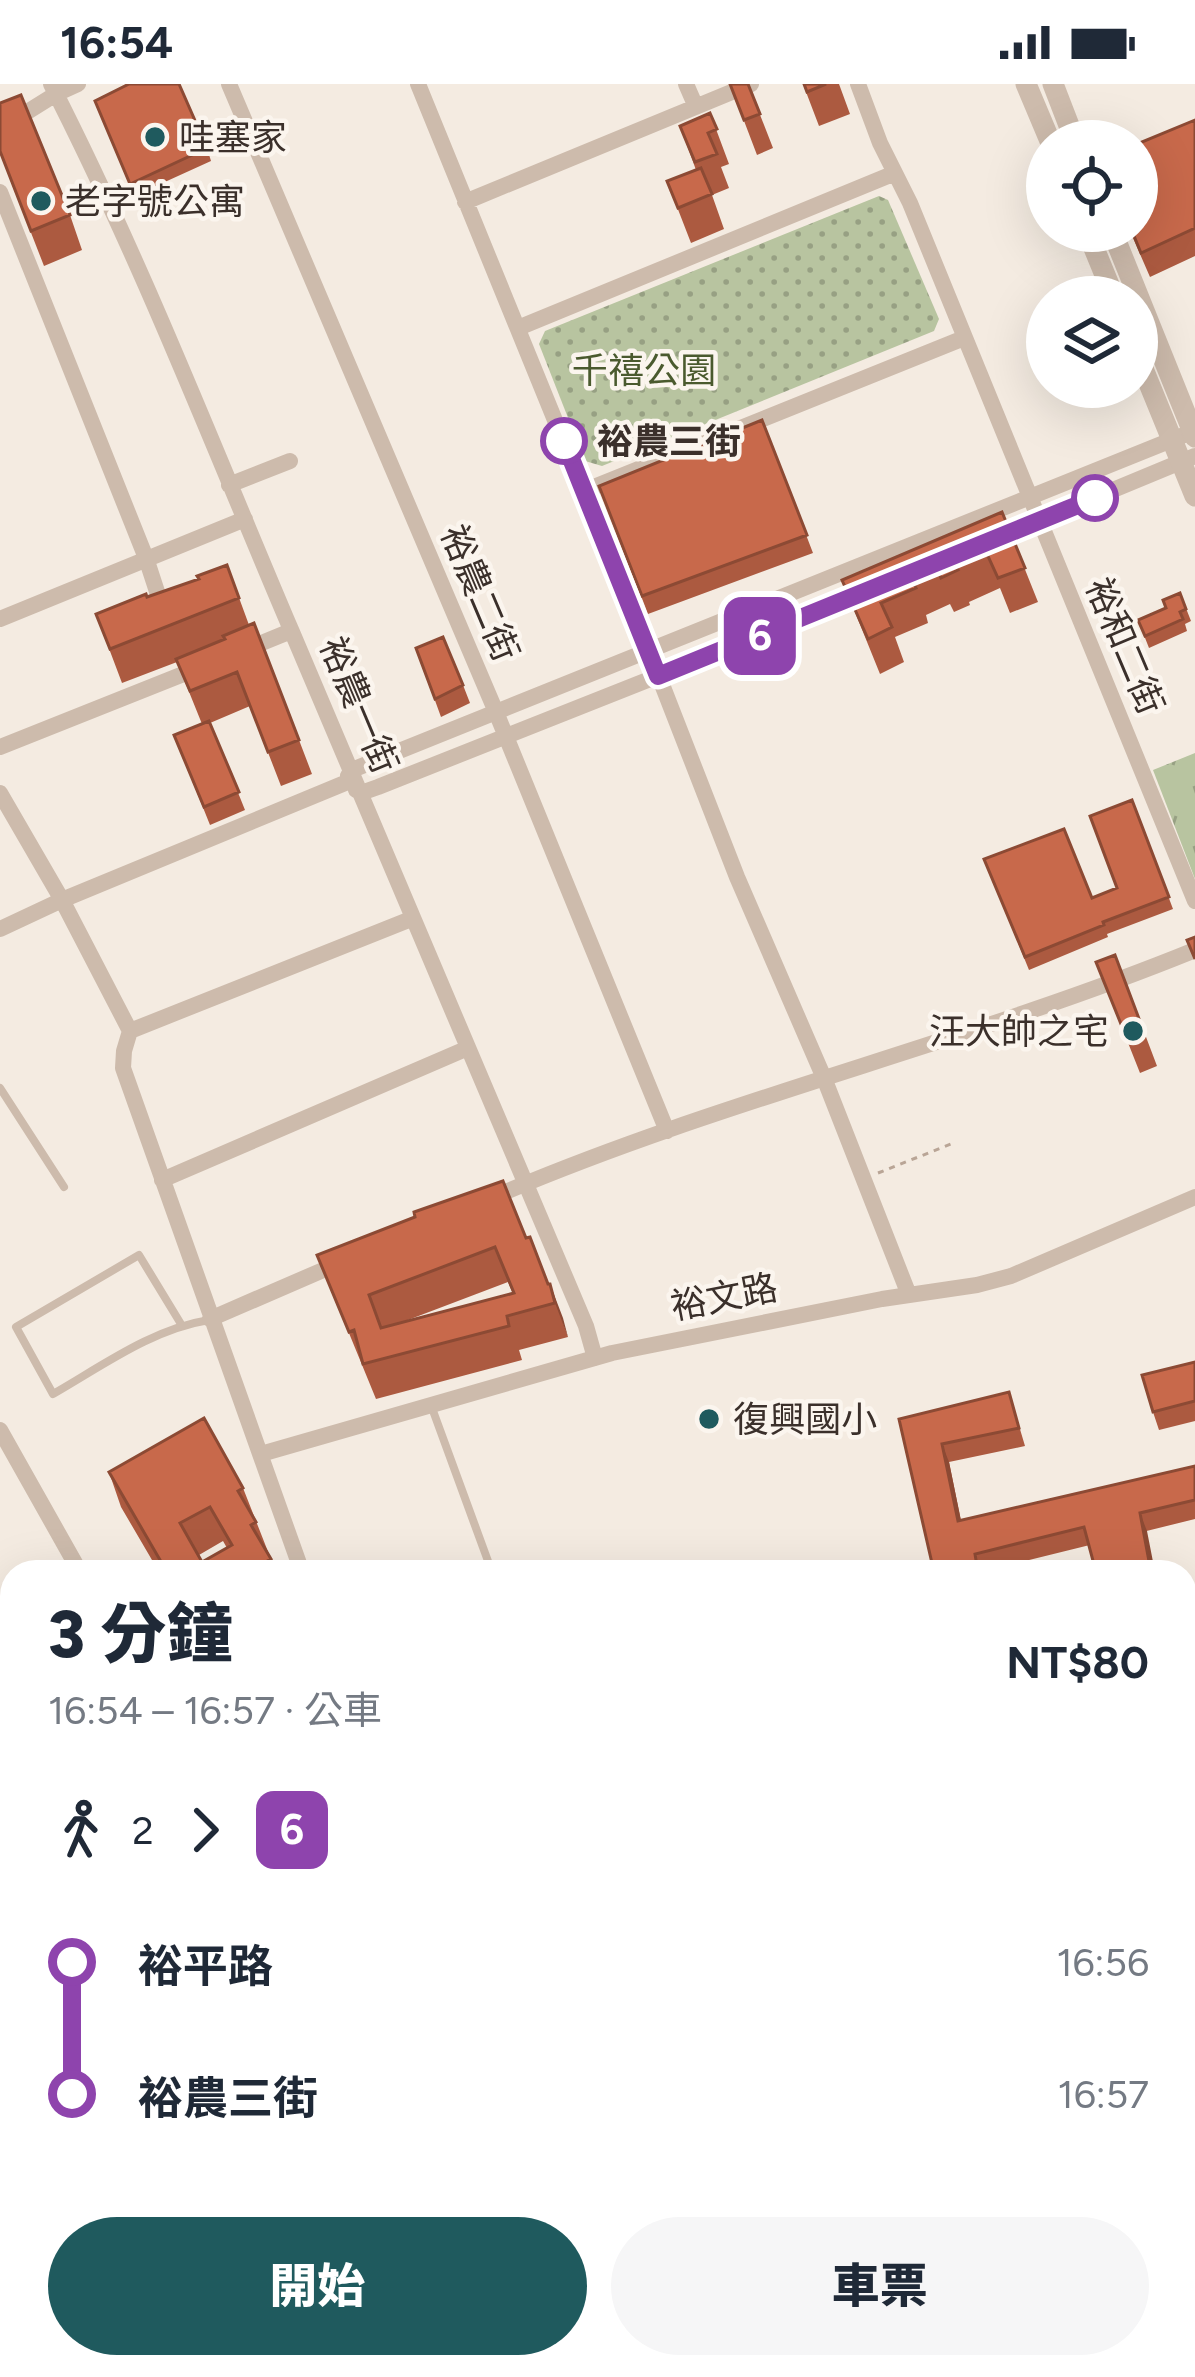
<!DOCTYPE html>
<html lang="zh-TW">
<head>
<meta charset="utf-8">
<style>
  :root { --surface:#fff; --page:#f6f6f7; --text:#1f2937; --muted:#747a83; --accent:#1f5a5e }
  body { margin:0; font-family:Figtree,"Noto Sans TC",sans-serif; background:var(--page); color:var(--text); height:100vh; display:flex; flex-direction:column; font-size:45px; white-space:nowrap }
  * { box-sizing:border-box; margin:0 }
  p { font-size:39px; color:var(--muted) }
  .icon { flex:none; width:66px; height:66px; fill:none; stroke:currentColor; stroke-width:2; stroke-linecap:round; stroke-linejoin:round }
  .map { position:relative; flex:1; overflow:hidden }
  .details { position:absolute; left:0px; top:1476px; width:1197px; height:819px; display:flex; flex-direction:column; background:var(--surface); border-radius:36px 36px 0 0; box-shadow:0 12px 48px #0002 }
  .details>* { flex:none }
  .badge { padding:0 24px; border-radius:18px; font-size:42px; line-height:78px }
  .fabs { position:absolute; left:1026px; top:36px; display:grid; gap:24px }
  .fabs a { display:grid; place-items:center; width:132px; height:132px; border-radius:50%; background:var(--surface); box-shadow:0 12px 48px #0002; font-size:60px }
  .map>.badge { position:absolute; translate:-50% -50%; box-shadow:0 0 0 6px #fff }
  .legs { display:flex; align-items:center; gap:18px; height:132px; padding:0 48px; font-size:39px }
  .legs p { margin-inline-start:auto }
  .summary { display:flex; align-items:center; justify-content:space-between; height:204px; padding:0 48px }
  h1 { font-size:66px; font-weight:800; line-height:90px }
  .cta { display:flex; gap:24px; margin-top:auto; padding:24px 48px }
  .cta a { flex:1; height:138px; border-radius:72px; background:var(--accent); color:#fff; font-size:48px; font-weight:800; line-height:138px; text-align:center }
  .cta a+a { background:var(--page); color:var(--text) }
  ul { padding:0 48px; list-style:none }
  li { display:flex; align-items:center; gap:42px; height:132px; font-size:45px }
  li i { display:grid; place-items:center; width:18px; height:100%; margin:0 15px; background:currentColor }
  li i::after { content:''; width:30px; height:30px; margin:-15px; border:9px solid; border-radius:50%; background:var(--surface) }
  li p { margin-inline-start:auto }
  li:first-child i { background:linear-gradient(#0000 50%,currentColor 0) }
  li:last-child i { background:linear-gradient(currentColor 50%,#0000 0) }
  .status { display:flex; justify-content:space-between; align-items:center; height:84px; padding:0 60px; background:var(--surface); direction:ltr }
  .status svg { height:33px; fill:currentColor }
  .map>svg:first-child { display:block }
  .grass { fill:url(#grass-tufts) }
  .park { fill:url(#park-dots) }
  .garden { fill:#b8c4a0 }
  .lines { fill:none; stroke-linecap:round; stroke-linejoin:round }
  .path { stroke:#b9a596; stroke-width:3; stroke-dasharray:6 6; stroke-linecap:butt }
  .service { stroke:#cdbbac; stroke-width:8 }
  .minor { stroke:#cdbbac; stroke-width:16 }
  .tertiary { stroke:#cdbbac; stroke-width:21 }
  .wall { fill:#ac5a40; fill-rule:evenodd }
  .shaded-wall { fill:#8c4a34 }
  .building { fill:#c8694b; stroke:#8c4a34; stroke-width:3; fill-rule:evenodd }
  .line-1-casing { stroke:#fff; stroke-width:27 }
  .line-1 { stroke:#8e44ad; stroke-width:18 }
  .poi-dot { fill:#1f5a5e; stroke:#fbf5ee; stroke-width:4.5 }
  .stop-1-dot { fill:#fff; stroke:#8e44ad; stroke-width:6 }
  .labels { text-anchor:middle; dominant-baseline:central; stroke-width:9; stroke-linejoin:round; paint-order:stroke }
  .poi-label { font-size:36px; fill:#3b302b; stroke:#fbf5ee; text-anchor:start }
  .park-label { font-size:36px; fill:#4a5a2e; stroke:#fbf5ee }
  .stop-label { font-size:36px; font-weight:bold; fill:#3b302b; stroke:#fbf5ee; text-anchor:start }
  .street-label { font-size:36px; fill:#3b302b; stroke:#fbf5ee }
</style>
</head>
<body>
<div class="status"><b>16:54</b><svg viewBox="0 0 49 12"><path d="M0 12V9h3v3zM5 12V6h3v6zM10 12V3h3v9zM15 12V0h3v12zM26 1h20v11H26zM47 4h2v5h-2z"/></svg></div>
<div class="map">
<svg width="1195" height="2293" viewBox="0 0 1195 2293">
  <defs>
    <pattern id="grass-tufts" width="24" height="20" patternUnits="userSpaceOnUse" patternTransform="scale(3)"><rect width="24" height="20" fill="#b8c4a0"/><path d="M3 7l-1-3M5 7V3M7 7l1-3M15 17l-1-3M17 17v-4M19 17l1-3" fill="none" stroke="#97a083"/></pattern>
    <pattern id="park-dots" width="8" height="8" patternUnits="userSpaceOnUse" patternTransform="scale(3)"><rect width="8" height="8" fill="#b8c4a0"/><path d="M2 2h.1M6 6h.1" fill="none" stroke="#97a083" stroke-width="1.8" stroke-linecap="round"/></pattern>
  </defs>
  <rect width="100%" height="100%" fill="#f4ebe1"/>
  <path class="grass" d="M1195,669v126l-42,-109z"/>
  <path class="park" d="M879,112l9,4 51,119 -5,12 -332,135 -17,-5 -46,-117 6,-13z"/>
  <path class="garden" d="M1195,1754v98l-3,-7 -7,3v-89z"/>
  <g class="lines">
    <path class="path" d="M878,1089l78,-31"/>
    <path class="service" d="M0,1004l64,99
      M181,1240l-42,-69 -123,72 37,67c49,-28 99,-65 156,-74
      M432,1324l60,164
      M0,1544l12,23
      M0,1621l12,-6
      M0,1721l12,-5
      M0,1918l12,21
      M0,2018l12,-7
      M0,2103l12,18
      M119,2283l7,10
      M245,2283l6,10
      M560,2283l5,10
      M907,2283l4,10
      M1046,2283l3,10
      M409,2293l20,-10
      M673,2293l20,-10"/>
    <path class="minor" d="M51,0c91,178 163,365 241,548 98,232 196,463 294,694l9,32
      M229,0l267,628 171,419
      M418,0l231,567 88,226 87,201 85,217
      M686,0l10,23
      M858,0l22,59 30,60 285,698
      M0,45l56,-35 22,-10
      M0,108l146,366 17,52
      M465,118l286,-118
      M518,244l377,-155
      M229,401l61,-24
      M584,407l380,-153
      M990,457l205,-85
      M0,535l245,-100
      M242,567l49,-20
      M0,663l201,-80
      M348,692l4,-6 832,-335
      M356,706l5,3 17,-6 489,-194
      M0,709l62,107 68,131 -6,20 -1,17 179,504
      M0,845l62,-29 283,-117
      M130,947l281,-112
      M162,1096l306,-132
      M489,1115c229,-99 475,-155 706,-249
      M210,1235l134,-58
      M0,1346l80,142
      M261,1370l351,-101 270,-54 95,-14 34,-9 184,-79
      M0,1815l12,-7
      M1185,1974l10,-1
      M766,2283l5,10
      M150,2293l17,-10"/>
    <path class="tertiary" d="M1026,0l24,57
      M1053,0l22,57
      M1087,147l27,66
      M1112,147l83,206
      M1137,270l58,142"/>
  </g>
  <path class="wall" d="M730,0h18l25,64 -16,7z
    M803,0h36l11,30 -31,12z
    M95,17l112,47 4,13 -77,35z
    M710,29l19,51 -8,3 8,21 -17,7 12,34 -33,14 -24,-62 29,-11 -16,-44z
    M1195,36v136l-45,21 -20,-46h7z
    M0,69l70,62 12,35 -38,16z
    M762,336l51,133 -165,61 -49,-128z
    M1002,428l36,90 -28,11 -10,-25 -31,14 1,3 -16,7 -4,-8 -24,11 2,8 -33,14 9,25 -24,12 -38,-94z
    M227,481l22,60 50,115 13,34 -31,12 -31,-80 -40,17 35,87 -35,15 -36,-90 28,-11 -25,-62 -55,21 -26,-69 103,-35z
    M1180,509l11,28 -6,3 2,7 -38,17 -11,-28 28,-12z
    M416,564l47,37 7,18 -29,14z
    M1132,716l41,109 -66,25 1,3 -79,33 -45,-111 108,39 25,-10z
    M1115,871l42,111 -17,7 -44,-111z
    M526,1154l22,46h2l18,53 -49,13 3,10 -146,39 -59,-144zM508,1198l5,12 -113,29z
    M1195,1278v59l-36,9 -6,-18z
    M1009,1308l16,54 -76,16 12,59 234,-55v53l-214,53 -82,-153z
    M109,1388l134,16 33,84h-117l-38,-65zM223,1457l4,7 -25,14 -3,-7z
    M1195,1553v57l-10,3v-57z
    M12,2193v50l-12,-29v-14z"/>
  <path class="shaded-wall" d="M550,1200l13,34 5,19 -13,-34z
    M942,1360l7,18 16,78 -7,-19z
    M1140,1429l7,18 8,41h-4z"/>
  <path class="building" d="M129,0h50l28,64 -77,36 -35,-83z
    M730,0h18l12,30 -16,6z
    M804,0h22l-19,8z
    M21,11l49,120 -39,16 -31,-80v-48z
    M710,29l7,16 -9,4 9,21 -22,8 -15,-36z
    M1195,36v108l-54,25 -9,-22h5v-87z
    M701,84l11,26 -34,14 -11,-27z
    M762,336l45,115 -165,61 -43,-110z
    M1002,428l23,56 -27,10 -11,-24 -31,13 2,3 -17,8 -3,-8 -26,10 4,8 -35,15 11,24 -24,12 -26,-59z
    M227,481l12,33 -129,51 -14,-35 50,-20 1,3 52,-18 -2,-3z
    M1180,509l6,16 -6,3 3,7 -38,17 -7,-16 28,-12 -3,-8z
    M254,539l45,117 -31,12 -31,-80 -47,19 -14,-32 49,-20 -2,-3z
    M443,553l20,48 -28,14 -19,-51z
    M209,637l30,71 -35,15 -30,-72z
    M1132,716l37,97 -66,25 1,3 -79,32 -41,-98 80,-30 28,69 25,-10 -27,-72z
    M1195,853v22l-8,-19z
    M1115,871l29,77 -17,7 -31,-77z
    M503,1097l23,57 4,-1 18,47h2l5,19 -48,13 2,10 -146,38 -9,-34 -5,2 -32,-77 98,-38 -1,-5zM495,1163l19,46 -133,35 -12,-33z
    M1195,1278v39l-42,11 -11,-37z
    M1009,1308l10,36 -77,16 16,77 237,-55v34l-55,13 11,59h-55l-12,-45 -109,27 3,18h-44l-35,-153z
    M204,1334l39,70 -5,3 18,31 -5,3 20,34 -13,7 4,6h-95l-58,-100zM210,1423l22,38 -30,17 -22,-39z
    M1195,1553v37l-10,3v-37z
    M12,2193v36l-1,1 -11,-20v-10z"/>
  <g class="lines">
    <defs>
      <path id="line-1" d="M564,357l94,235 437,-178"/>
    </defs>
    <use href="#line-1" class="line-1-casing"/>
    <use href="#line-1" class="line-1"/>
  </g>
  <g class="poi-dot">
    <circle cx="155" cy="53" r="12"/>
    <circle cx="41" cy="117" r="12"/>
    <circle cx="1133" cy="947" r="12"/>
    <circle cx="709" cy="1335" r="12"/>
  </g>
  <g class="stop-1-dot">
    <circle cx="564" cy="357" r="21"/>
    <circle cx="1095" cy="414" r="21"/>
  </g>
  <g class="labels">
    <g class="poi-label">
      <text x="179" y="53">哇塞家</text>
      <text x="65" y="117">老字號公寓</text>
      <text x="1109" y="947" text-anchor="end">汪大帥之宅</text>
      <text x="733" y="1335">復興國小</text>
    </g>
    <g class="park-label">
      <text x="644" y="286">千禧公園</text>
    </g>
    <g class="stop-label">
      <text x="597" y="357">裕農三街</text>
    </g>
    <g class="street-label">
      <text transform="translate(480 509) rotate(67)">裕農二街</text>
      <text transform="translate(1125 562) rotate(67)">裕和二街</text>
      <text transform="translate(359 621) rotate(67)">裕農一街</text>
      <text transform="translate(724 1213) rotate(-11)">裕文路</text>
    </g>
  </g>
</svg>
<div class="fabs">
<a><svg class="icon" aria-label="locate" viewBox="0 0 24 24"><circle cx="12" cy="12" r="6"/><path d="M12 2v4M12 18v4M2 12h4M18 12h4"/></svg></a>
<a><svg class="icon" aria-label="layers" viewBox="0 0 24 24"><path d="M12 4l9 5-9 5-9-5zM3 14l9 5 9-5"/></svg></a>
</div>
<b class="badge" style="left:760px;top:552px;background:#8e44ad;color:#fff">6</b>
<section class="details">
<div class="summary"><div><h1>3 分鐘</h1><p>16:54 – 16:57 · 公車</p></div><b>NT$80</b></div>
<div class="legs"><svg class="icon" aria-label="walk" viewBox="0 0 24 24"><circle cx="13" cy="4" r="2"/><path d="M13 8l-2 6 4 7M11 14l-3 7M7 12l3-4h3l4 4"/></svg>2<svg class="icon" aria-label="forward" viewBox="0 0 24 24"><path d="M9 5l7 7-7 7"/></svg><b class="badge" style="background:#8e44ad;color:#fff">6</b></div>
<ul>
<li><i style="color:#8e44ad"></i><b>裕平路</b><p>16:56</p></li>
<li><i style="color:#8e44ad"></i><b>裕農三街</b><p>16:57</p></li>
</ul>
<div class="cta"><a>開始</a><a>車票</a></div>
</section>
</div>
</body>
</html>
